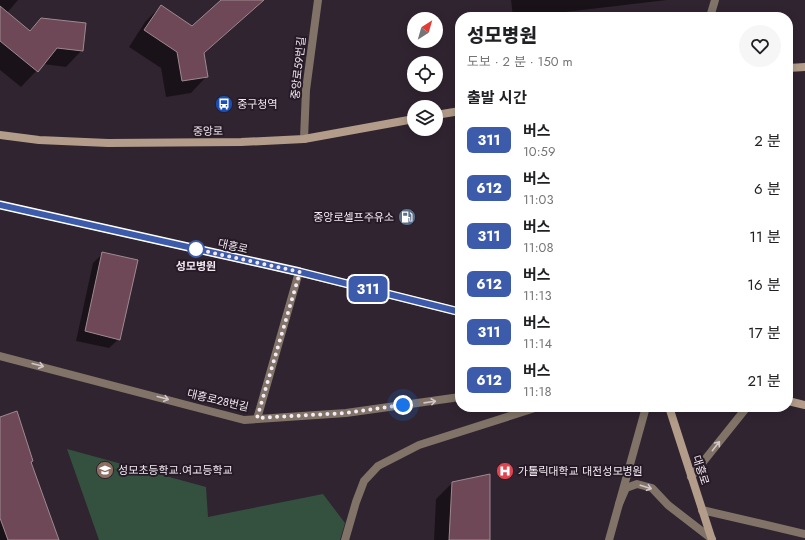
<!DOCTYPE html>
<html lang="ko">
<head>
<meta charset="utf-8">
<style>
  :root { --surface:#fff; --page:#f6f6f6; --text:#202124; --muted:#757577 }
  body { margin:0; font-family:Jost,"Noto Sans KR",sans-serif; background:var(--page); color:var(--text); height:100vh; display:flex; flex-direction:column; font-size:15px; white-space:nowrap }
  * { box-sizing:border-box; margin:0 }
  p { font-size:13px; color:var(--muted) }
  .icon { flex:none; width:22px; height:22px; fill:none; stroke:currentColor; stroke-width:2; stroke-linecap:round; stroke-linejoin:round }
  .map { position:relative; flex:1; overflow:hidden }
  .drawer { position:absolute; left:455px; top:12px; width:338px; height:400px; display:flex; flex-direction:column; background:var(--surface); border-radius:16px; box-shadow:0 2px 10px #0003 }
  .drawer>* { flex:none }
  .badge { padding:0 8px; border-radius:6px; font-size:14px; line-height:26px }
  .needle { width:26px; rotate:37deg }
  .buttons { position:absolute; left:407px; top:12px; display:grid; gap:8px }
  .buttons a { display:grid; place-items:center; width:36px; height:36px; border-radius:50%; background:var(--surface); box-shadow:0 2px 10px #0003; font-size:20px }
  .you { position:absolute; width:20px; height:20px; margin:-10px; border:3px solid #fff; border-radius:50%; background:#1a73e8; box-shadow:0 0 0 6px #1a73e833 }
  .map>.badge { position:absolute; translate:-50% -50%; box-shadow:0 0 0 2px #fff }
  h2 { padding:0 12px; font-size:15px; line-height:36px }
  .round { display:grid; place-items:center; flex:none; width:42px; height:42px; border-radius:21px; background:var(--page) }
  .head { display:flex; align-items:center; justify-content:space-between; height:68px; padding:0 12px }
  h1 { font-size:19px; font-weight:800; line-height:30px }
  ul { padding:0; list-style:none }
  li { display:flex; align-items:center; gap:12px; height:48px; padding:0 12px }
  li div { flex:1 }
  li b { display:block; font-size:15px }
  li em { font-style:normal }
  li .badge { min-width:44px; font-weight:700; text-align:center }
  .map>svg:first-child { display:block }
  .green { fill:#33513e }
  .shadow { fill:#0007 }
  .building { fill:#6e4857; stroke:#9f8991 }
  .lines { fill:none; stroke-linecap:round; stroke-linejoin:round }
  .service { stroke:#817367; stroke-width:8 }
  .minor { stroke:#817367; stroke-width:8 }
  .tertiary { stroke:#817367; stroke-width:8 }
  .secondary { stroke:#b39d8a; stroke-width:8 }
  .oneway { stroke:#d1c6c9 }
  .line-casing { stroke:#fff; stroke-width:9 }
  .line { stroke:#3d5bab; stroke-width:6 }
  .walk { stroke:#f3eaf3; stroke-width:4; stroke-dasharray:0 7.2 }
  .stop-dot { fill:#fff; stroke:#3d5bab; stroke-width:2 }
  .labels { text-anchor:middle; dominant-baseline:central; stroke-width:4; stroke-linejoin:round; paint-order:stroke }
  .street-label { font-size:11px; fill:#f3eaf3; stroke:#261a26 }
  .poi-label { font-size:11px; fill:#f3eaf3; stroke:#261a26; text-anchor:start }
  .stop-label { font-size:11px; font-weight:bold; fill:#f3eaf3; stroke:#261a26 }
</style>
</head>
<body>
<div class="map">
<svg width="805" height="540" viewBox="0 0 805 540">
  <rect width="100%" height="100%" fill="#302430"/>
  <path class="green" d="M67,449l139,38 2,30 115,-23 22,29 -5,17h-241z"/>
  <path class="shadow" d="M0,0h18l-11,13 22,19 12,-13 41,31 -16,17 -23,-3 -22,23 -21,-17z
    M223,0h39l-16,16 -42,38 3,22 -16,17 -25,4 -5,-29 -32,-21 16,-25 16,-16 31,21z
    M511,0h156l-144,17h-10z
    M103,253l16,86 -10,9 -33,-7 17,-78z
    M0,418l30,44 28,78h-58z
    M452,483l37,57h-55l2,-41z"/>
  <path class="building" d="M221,0h43l-60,53 4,24 -26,4 -5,-29 -33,-22 17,-25 31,21z
    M0,6l30,25 11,-13 45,5 -3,28 -26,-3 -19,24 -38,-31z
    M102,252l36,8 -18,80 -35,-9z
    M17,411l16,50 -2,1 28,78h-51l-8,-22v-101z
    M490,474v66h-41l3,-58z"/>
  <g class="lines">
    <path class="service" d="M257,419l42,-147
      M345,540l11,-38 8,-21 14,-15 41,-21 119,-38"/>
    <path class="minor" d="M710,17l5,-17
      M304,139l2,-49 12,-90
      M0,356l244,64 102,-7 114,-16
      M691,477l56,-70
      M702,510l103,24
      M609,540l10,-36 27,-97"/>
    <path class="tertiary" d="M619,504l7,-16 11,-4 15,4 16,17 44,34"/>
    <path class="secondary" d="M788,68l17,-1
      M436,115l24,-4
      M0,135l39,5 69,3 133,-1 63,-3 110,-20
      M0,205l299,67 161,40
      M788,401l17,4
      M669,407l43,133"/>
  </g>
  <defs><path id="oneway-shaft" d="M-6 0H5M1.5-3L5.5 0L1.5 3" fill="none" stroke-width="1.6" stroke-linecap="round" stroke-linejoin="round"/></defs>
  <g class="oneway">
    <use href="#oneway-shaft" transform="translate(38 365) rotate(15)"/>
    <use href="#oneway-shaft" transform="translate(163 398) rotate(15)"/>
    <use href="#oneway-shaft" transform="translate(430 402) rotate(-8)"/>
    <use href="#oneway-shaft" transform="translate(716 446) rotate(-52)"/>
    <use href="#oneway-shaft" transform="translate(646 487) rotate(18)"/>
  </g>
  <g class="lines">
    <defs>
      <path id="line" d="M0,205l300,67 160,40"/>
    </defs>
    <use href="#line" class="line-casing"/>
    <use href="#line" class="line"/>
    <path class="walk" d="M196,249h-1l105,23 -43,146 89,-5 57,-8"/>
  </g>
  <defs>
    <symbol id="bus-disc" viewBox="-11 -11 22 22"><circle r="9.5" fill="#1a4fb4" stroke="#261a26"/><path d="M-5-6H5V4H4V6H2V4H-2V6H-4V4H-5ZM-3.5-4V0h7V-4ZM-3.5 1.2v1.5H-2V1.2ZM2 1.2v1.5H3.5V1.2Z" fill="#fff"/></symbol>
    <symbol id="fuel-disc" viewBox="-11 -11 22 22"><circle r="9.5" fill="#5c6f8a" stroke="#261a26"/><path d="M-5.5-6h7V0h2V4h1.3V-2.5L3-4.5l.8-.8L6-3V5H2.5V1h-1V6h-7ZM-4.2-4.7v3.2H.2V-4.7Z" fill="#fff"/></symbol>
    <symbol id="school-disc" viewBox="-11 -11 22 22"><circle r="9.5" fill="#8d6e63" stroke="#261a26"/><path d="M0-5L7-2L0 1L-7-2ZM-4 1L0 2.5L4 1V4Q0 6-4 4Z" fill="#fff"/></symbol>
    <symbol id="hospital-disc" viewBox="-11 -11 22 22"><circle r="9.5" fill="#e0444e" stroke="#261a26"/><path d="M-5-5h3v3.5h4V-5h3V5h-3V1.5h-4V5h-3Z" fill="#fff"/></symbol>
  </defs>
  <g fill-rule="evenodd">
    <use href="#bus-disc" x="214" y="94" width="20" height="20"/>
    <use href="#fuel-disc" x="397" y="207" width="20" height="20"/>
    <use href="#school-disc" x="95" y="460" width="20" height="20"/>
    <use href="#hospital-disc" x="495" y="461" width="20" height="20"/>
  </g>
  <circle class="stop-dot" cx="196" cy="249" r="8"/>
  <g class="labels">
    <g class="street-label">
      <text transform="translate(298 68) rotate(-84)">중앙로59번길</text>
      <text transform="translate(208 131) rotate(-1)">중앙로</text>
      <text transform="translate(233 246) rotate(13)">대흥로</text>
      <text transform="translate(218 400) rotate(13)">대흥로28번길</text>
      <text transform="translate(701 470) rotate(72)">대흥로</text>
    </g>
    <g class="poi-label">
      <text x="237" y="104">중구청역</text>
      <text x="394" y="217" text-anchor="end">중앙로셀프주유소</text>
      <text x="118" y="470">성모초등학교.여고등학교</text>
      <text x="518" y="471">가톨릭대학교 대전성모병원</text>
    </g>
    <g class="stop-label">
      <text x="196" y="266">성모병원</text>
    </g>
  </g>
</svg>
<div class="buttons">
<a><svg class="needle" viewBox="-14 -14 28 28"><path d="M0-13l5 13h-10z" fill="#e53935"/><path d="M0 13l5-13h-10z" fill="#757577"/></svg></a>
<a><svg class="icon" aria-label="locate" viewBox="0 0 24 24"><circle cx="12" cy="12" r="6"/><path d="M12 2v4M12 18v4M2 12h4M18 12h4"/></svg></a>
<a><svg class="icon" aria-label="layers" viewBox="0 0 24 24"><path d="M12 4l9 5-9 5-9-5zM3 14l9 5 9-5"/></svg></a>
</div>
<div class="you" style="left:403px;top:405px"></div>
<b class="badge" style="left:368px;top:289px;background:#3d5bab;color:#fff">311</b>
<section class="drawer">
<div class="head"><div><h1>성모병원</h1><p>도보 · 2 분 · 150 m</p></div><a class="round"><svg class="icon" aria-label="heart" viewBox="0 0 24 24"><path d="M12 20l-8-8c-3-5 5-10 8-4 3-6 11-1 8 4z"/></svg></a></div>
<h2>출발 시간</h2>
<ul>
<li><span class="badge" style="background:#3d5bab;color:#fff">311</span><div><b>버스</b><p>10:59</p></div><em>2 분</em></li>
<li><span class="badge" style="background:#3d5bab;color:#fff">612</span><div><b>버스</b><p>11:03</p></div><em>6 분</em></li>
<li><span class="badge" style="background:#3d5bab;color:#fff">311</span><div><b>버스</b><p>11:08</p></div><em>11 분</em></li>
<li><span class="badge" style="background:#3d5bab;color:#fff">612</span><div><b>버스</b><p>11:13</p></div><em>16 분</em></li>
<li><span class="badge" style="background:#3d5bab;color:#fff">311</span><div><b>버스</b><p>11:14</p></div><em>17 분</em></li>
<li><span class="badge" style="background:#3d5bab;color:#fff">612</span><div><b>버스</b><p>11:18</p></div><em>21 분</em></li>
</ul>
</section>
</div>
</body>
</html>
